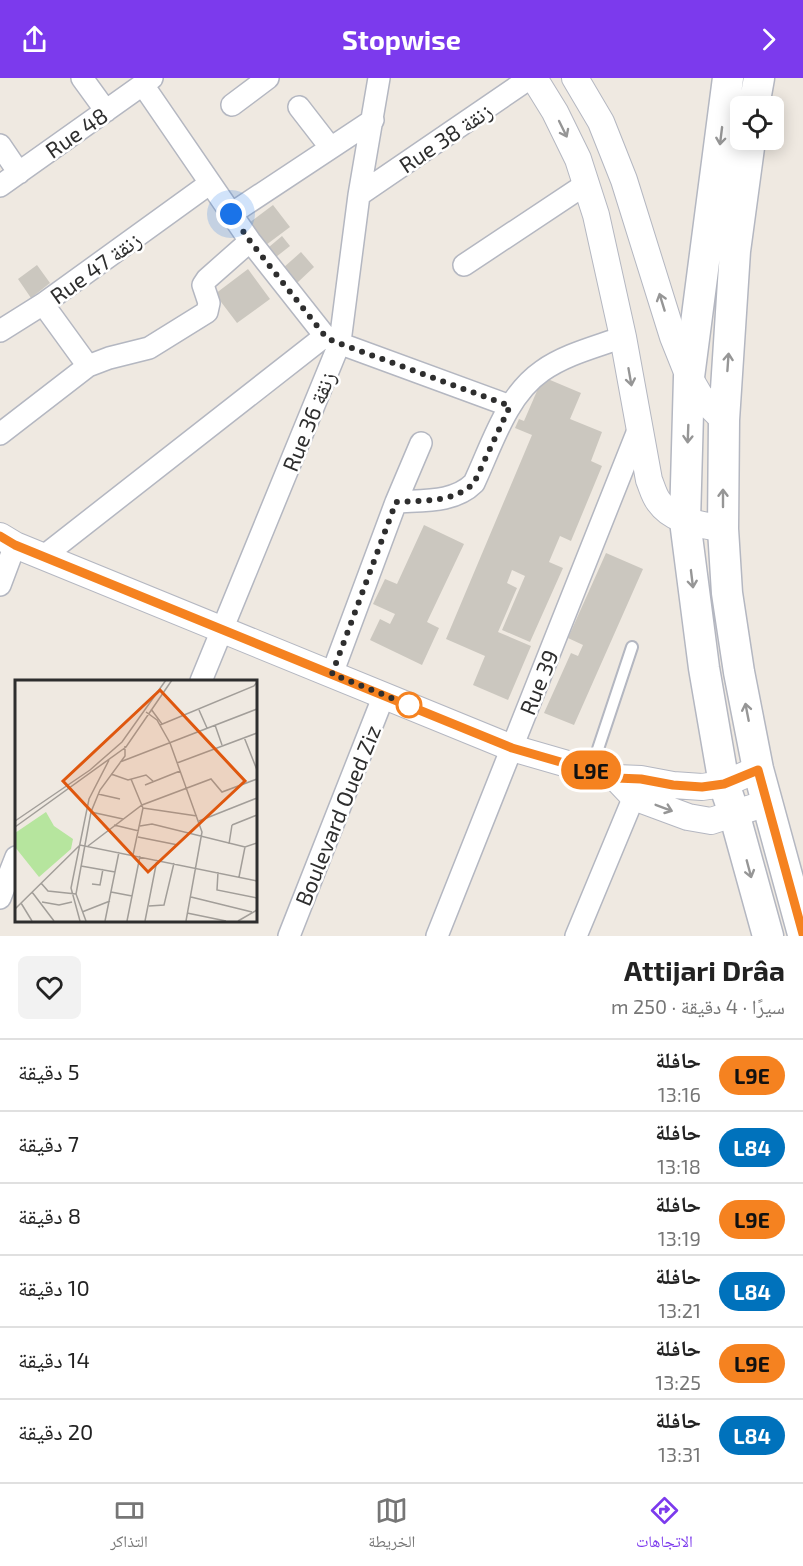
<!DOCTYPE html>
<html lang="ar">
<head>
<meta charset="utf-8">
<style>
  :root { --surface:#fff; --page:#f2f2f2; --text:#222; --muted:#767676; --line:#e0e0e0; --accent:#7c3aed }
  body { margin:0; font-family:"Exo 2","Noto Naskh Arabic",sans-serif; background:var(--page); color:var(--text); direction:rtl; height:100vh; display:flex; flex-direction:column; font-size:22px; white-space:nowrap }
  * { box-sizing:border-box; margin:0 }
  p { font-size:20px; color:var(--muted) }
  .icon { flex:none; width:33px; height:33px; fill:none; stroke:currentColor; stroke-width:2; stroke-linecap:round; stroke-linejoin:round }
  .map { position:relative; height:858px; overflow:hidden; direction:ltr }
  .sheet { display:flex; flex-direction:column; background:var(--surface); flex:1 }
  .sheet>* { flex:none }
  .badge { padding:0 12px; border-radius:20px; font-size:21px; line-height:39px }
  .controls { position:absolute; left:730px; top:18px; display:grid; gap:12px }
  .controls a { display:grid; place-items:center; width:54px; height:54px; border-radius:9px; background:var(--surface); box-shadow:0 3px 15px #0003; font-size:30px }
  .you { position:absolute; width:30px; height:30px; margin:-15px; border:4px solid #fff; border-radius:50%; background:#1a73e8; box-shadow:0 0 0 9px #1a73e833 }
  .map>.badge { position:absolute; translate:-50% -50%; box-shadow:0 0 0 3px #fff }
  .round { display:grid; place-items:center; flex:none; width:63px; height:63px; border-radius:9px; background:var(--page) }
  .summary { display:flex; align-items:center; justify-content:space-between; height:102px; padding:0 18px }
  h1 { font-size:28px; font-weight:700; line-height:45px }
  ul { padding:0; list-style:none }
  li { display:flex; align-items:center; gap:18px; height:72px; padding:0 18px; border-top:2px solid var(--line) }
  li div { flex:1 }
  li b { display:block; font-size:22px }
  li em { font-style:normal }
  li .badge { min-width:66px; font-weight:700; text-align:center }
  header { display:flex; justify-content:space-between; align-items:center; height:78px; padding:0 18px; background:var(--accent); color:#fff; font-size:27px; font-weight:700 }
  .menu { display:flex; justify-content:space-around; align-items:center; height:84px; border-top:2px solid var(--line); background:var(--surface); font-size:16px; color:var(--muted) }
  .menu a { display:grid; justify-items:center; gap:3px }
  .menu .selected { color:var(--accent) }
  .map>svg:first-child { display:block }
  .building { fill:#cbc7bf }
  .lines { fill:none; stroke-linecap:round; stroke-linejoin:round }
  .service-casing { stroke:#b4b7c1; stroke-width:14 }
  .minor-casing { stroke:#b4b7c1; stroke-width:24 }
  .tertiary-casing { stroke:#b4b7c1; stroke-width:28 }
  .secondary-casing { stroke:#b4b7c1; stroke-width:33 }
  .service { stroke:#fff; stroke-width:10 }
  .minor { stroke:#fff; stroke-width:21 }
  .tertiary { stroke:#fff; stroke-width:26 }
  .secondary { stroke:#fff; stroke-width:30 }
  .oneway { stroke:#969696 }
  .line-casing { stroke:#fff; stroke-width:14 }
  .line { stroke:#f58220; stroke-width:9 }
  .walk { stroke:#2e2e2e; stroke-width:6; stroke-dasharray:0 10.8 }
  .stop-dot { fill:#fff; stroke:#f58220; stroke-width:3 }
  .labels { text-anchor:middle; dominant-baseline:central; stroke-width:5; stroke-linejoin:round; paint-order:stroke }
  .street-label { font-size:22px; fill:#2e2e2e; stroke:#fff }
  .inset-road { fill:none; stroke:#a29e99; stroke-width:1.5 }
  .view { fill:#df570e; fill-opacity:0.15; stroke:#df570e; stroke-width:3 }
  .inset-edge { fill:none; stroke:#2e2e2e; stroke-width:3 }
</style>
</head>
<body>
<header><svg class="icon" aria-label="forward" viewBox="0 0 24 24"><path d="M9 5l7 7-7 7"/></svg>Stopwise<svg class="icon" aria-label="share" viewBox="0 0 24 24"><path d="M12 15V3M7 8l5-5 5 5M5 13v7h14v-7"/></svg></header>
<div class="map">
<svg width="803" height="858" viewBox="0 0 803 858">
  <rect width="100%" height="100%" fill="#efe9e1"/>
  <path class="building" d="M273,127l17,22 -24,18 -17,-22z
    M282,158l8,10 -14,11 -7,-10z
    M301,174l13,15 -17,16 -14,-15z
    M37,187l13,18 -19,15 -13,-19z
    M248,191l22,30 -33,24 -22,-29z
    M543,299l38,16 -11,26 32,13 -11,29 11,5 -31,75 -11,-5 -11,26 14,6 -33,74 -28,-12 23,-54 -13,-6 -5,13 10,5 -19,44 33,14 -23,54 -35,-15 12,-29 -39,-17 86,-204 -17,-7 4,-9 5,2z
    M424,447l40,19 -37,78 12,6 -17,37 -52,-25 10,-21 10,5 5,-10 -22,-10 12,-25 12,5z
    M606,475l37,16 -69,156 -30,-12 27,-60 7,3 5,-11 -15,-7z"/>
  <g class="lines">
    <defs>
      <path id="service" d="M591,692l41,-123"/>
      <path id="minor" d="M82,0l24,33
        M143,7l107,156 75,95 8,5 177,65
        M232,27l36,-27
        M299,29l31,40
        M0,67l19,28
        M0,108l152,-108
        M359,117l171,-117
        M231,136l142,-94
        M464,187l122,-81
        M43,226l45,62
        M0,253l43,-27 166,-120
        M0,356l88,-68 21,-8 40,-10 58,-36 2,-9 -6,-18 4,-6 43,-38
        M396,424c27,-2 58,1 78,-19 18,-38 32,-87 68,-112 24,-17 54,-24 81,-34
        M44,478l281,-220
        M0,507l15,-40
        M332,596l64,-172 25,-59
        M201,603l139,-339 19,-147 20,-117
        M0,820l16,-41
        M289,858l95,-241
        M437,858l202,-508
        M576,858l64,-154"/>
      <path id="tertiary" d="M534,0l21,34 23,47 18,56 27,122 26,143c3,7 5,16 10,22 14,20 41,22 64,27
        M575,0l26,44 23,58 49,157 16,40 11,19 24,24
        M0,458l15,9 497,203 104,30 25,1 32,6 29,2 22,-3 34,-15
        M616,700l18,19 54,20 23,4 56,-18"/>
      <path id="secondary" d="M728,0l-39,299 -4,144 19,147 20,116 10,29 34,123
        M754,28l5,-28
        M750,62l-15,111 -11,169 -1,109 4,64 12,79 19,97 45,165"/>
    </defs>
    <use href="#service" class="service-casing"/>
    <use href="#minor" class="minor-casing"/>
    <use href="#tertiary" class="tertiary-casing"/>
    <use href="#secondary" class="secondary-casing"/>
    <use href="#service" class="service"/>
    <use href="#minor" class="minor"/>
    <use href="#tertiary" class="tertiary"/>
    <use href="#secondary" class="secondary"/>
  </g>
  <defs><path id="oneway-shaft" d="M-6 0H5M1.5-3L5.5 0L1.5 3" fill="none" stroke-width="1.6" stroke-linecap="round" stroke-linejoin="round" transform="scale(1.5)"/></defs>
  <g class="oneway">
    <use href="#oneway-shaft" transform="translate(563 51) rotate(64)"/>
    <use href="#oneway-shaft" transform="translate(721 58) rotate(97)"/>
    <use href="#oneway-shaft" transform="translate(662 224) rotate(-107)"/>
    <use href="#oneway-shaft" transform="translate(728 284) rotate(-86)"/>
    <use href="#oneway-shaft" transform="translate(630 299) rotate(80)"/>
    <use href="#oneway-shaft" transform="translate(688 356) rotate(92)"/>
    <use href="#oneway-shaft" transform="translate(723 420) rotate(-90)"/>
    <use href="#oneway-shaft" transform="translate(692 501) rotate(83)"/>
    <use href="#oneway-shaft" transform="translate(747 634) rotate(-101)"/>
    <use href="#oneway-shaft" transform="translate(664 730) rotate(21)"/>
    <use href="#oneway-shaft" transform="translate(749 791) rotate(75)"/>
  </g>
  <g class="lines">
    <defs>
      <path id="line" d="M0,458l15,9 497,203 104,30 25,1 32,6 29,2 22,-3 34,-14 45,164"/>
    </defs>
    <use href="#line" class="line-casing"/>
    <use href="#line" class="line"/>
    <path class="walk" d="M231,136l19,27 75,95 8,5 177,65 -36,77c-20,20 -51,17 -78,19l-64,172 77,31"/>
  </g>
  <circle class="stop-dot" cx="409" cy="627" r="12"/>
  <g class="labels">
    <g class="street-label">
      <text transform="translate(76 54) rotate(-35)">Rue 48</text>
      <text transform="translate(445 59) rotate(-34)">Rue 38 زنقة</text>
      <text transform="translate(95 189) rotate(-36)">Rue 47 زنقة</text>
      <text transform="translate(308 343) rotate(-68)">Rue 36 زنقة</text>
      <text transform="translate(538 604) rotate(-68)">Rue 39</text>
      <text transform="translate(337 737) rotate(-68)">Boulevard Oued Ziz</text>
    </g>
  </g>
  <g transform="translate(15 602)">
    <rect width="242" height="242" fill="#efe9e1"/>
    <path d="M31,132l8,14 19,13 -2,10 -32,28 -24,-30v-14z" fill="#b6e59e"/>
    <path class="inset-road" d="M136,29l11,15M184,30l8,18M131,32l11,8 13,23 32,89 -16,89M145,45l94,-39 3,-4M200,45l7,20M229,57l13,33M105,82l137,-53M162,83l80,-30M96,94l17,6 18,-5 8,7M116,99l12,29 -10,47M130,105l35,-14M83,114l22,5M128,128l54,8M76,132l32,7M0,141l75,-51 32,-28 44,-62M184,141l58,-23M99,145l25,6M217,145l25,-10M125,146l12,-2 93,23 12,-4M0,147l111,-80 46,-67M123,157l40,8M214,164l3,-19M73,166l54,-41 69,-26 11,13 35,-13M66,186l34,6M203,192l-1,18 40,8M224,197l6,-30M26,203l7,8 28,3M77,204l8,1 3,-16M17,212l22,29M96,212l21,4M176,217l61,15M27,222l17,3 13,-3M6,223l11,18M134,226l15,-1 10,-42M0,229l65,-64 177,36M67,232l28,-11M172,233l39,8M65,241l-9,-33 18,-89 20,-39M71,241l-10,-27 15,-82 9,-22 25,-34v-10M90,241l14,-69M112,241l13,-65M130,241l12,-61M223,241l19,-11"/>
    <path class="view" d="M145,10l85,91 -97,91 -85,-91z"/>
    <rect width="242" height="242" class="inset-edge"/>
  </g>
</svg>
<div class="controls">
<a><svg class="icon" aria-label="locate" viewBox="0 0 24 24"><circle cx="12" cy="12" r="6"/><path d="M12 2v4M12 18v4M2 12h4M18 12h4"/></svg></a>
</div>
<div class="you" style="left:231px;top:136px"></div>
<b class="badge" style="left:591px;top:692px;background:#f58220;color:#111">L9E</b>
</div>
<section class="sheet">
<div class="summary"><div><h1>Attijari Drâa</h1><p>سيرًا · 4 دقيقة · 250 m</p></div><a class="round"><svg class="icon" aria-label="heart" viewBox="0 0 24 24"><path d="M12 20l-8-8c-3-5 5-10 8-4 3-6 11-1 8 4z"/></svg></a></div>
<ul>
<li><span class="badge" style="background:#f58220;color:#111">L9E</span><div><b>حافلة</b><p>13:16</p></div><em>5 دقيقة</em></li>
<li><span class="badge" style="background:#0072bc;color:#fff">L84</span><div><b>حافلة</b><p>13:18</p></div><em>7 دقيقة</em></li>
<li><span class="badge" style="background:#f58220;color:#111">L9E</span><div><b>حافلة</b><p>13:19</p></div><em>8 دقيقة</em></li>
<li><span class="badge" style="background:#0072bc;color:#fff">L84</span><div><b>حافلة</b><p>13:21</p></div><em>10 دقيقة</em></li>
<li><span class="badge" style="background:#f58220;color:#111">L9E</span><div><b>حافلة</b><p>13:25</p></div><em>14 دقيقة</em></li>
<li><span class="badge" style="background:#0072bc;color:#fff">L84</span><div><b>حافلة</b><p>13:31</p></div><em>20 دقيقة</em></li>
</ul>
</section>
<nav class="menu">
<a class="selected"><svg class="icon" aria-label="directions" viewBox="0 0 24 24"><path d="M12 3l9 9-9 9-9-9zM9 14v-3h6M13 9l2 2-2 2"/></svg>الاتجاهات</a>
<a><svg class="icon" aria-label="map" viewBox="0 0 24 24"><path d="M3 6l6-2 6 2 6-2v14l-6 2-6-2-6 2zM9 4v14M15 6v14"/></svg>الخريطة</a>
<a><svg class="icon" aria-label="tickets" viewBox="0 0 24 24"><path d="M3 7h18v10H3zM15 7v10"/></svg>التذاكر</a>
</nav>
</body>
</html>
